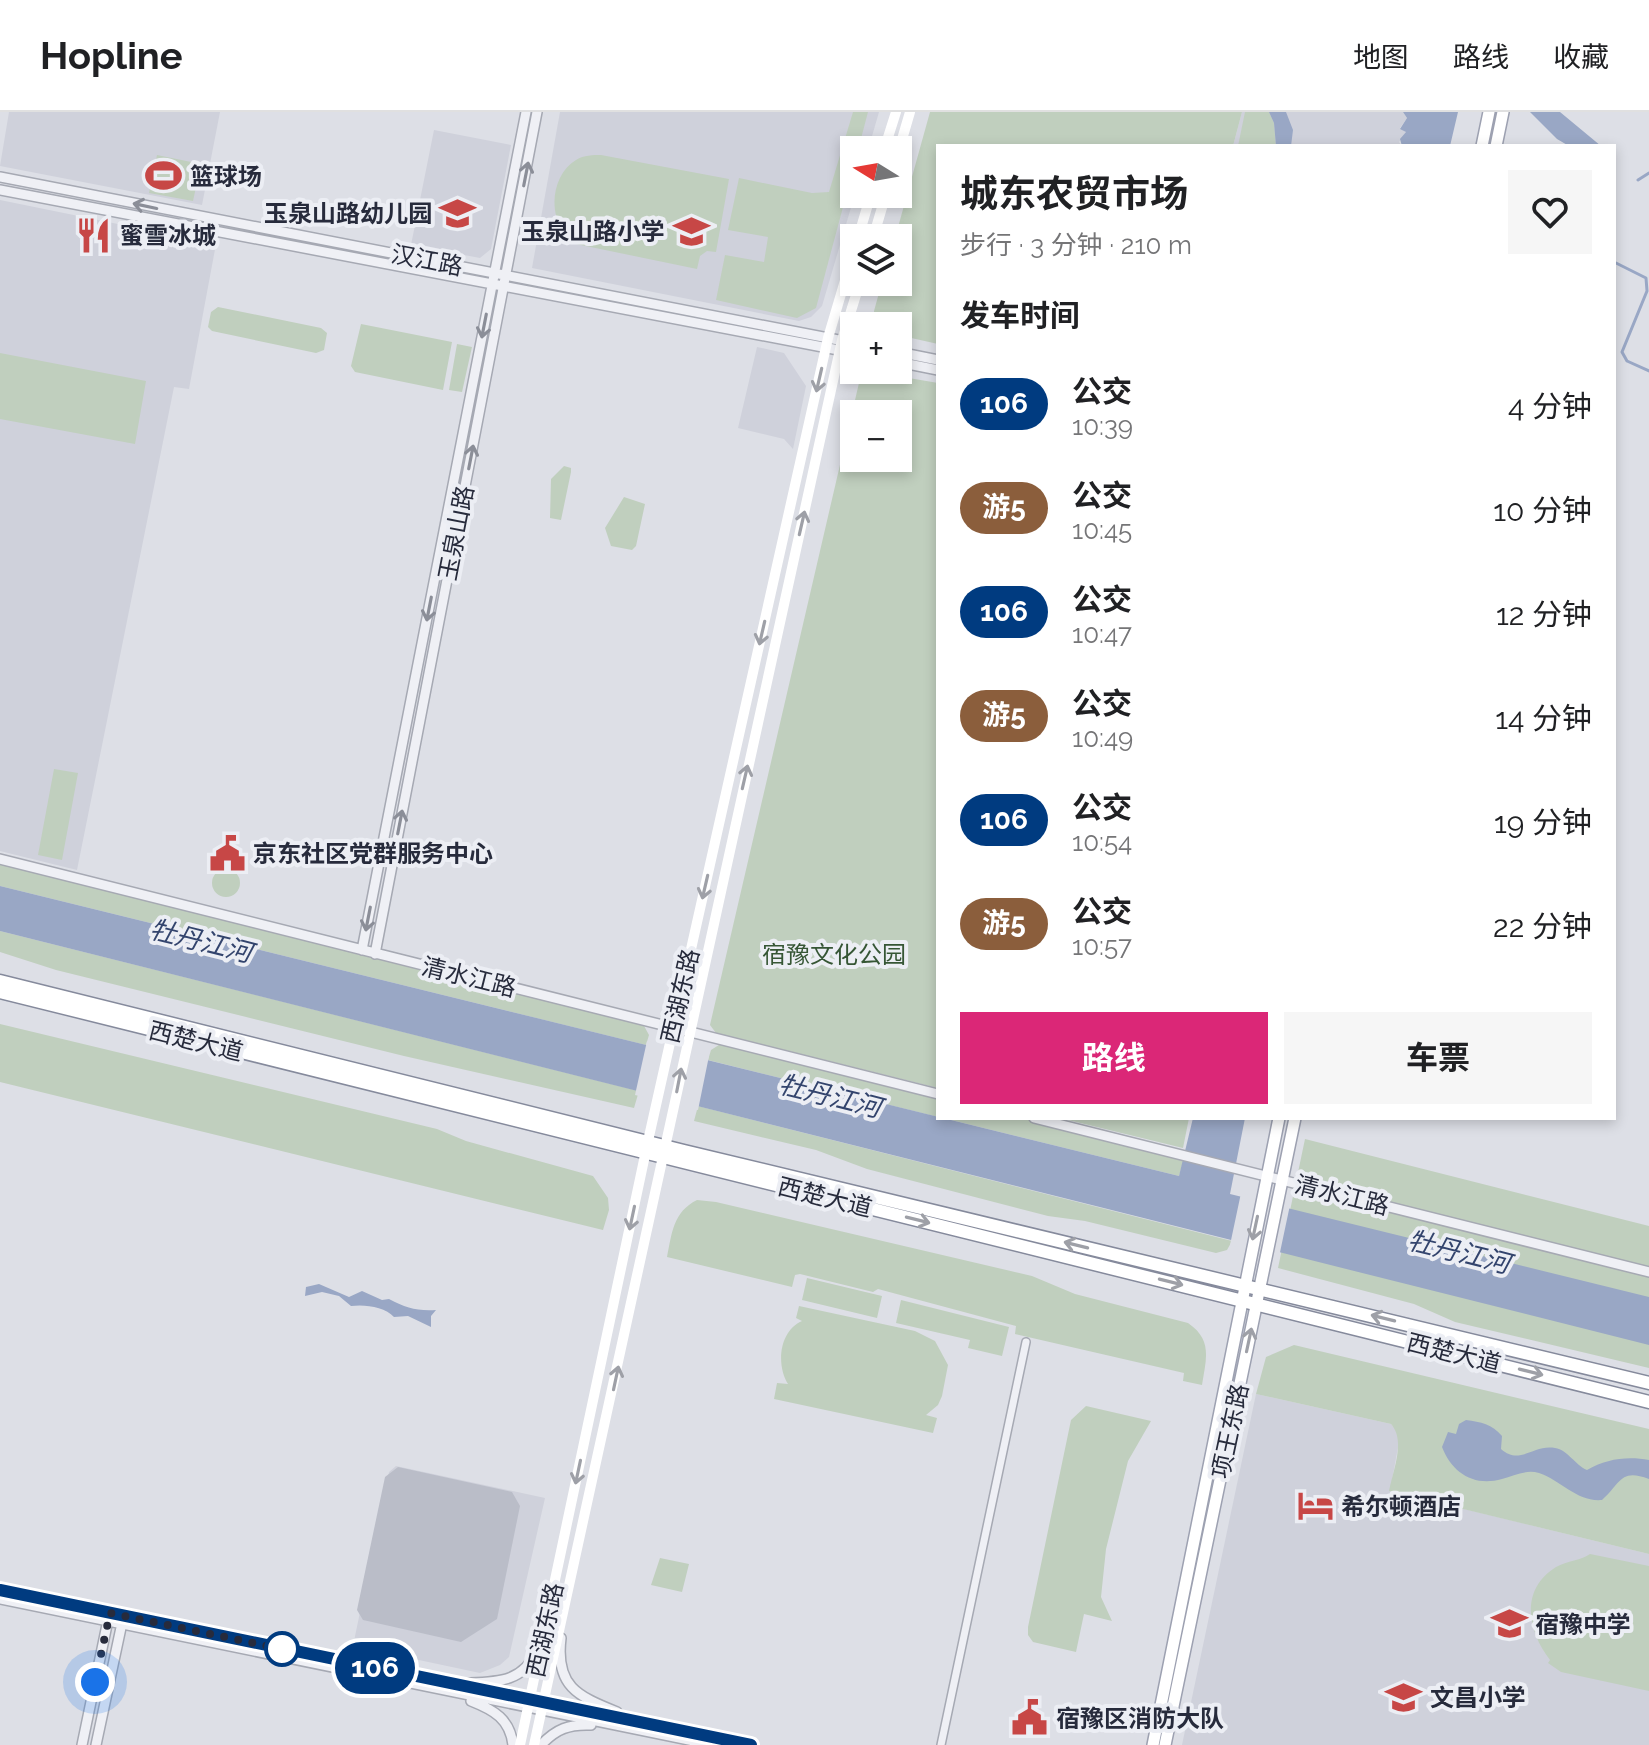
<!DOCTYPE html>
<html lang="zh">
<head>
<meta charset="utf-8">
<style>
  :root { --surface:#fff; --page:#f6f6f6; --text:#202124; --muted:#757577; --line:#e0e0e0; --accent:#db2777 }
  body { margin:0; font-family:Raleway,"Noto Sans SC",sans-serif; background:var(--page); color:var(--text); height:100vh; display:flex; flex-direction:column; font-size:30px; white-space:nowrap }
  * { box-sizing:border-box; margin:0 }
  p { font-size:26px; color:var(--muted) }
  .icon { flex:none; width:44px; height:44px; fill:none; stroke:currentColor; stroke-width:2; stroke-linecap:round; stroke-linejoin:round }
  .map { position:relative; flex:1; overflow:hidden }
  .side { position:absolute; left:936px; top:32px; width:680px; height:976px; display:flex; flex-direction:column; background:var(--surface); border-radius:0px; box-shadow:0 4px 12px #0003 }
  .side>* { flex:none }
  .badge { padding:0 16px; border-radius:26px; font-size:28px; line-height:52px }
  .needle { width:52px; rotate:281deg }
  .fabs { position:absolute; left:840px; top:24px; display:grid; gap:16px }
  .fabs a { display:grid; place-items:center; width:72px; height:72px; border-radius:0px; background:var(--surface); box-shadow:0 4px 12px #0003; font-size:40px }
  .you { position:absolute; width:40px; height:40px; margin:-20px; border:6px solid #fff; border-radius:50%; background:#1a73e8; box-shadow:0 0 0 12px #1a73e833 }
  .map>.badge { position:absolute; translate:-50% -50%; box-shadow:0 0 0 4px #fff }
  h2 { padding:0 24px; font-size:30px; line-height:72px }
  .round { display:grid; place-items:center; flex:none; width:84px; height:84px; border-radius:0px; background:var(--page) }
  .overview { display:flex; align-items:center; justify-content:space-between; height:136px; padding:0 24px }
  h1 { font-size:38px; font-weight:700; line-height:60px }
  .action { display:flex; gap:16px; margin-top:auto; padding:16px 24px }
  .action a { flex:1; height:92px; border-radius:0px; background:var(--accent); color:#fff; font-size:32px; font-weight:700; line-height:92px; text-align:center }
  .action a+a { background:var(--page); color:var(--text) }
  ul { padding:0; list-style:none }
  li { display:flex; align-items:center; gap:24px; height:104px; padding:0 24px }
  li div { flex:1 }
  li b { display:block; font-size:30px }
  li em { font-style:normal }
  li .badge { min-width:88px; font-weight:700; text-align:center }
  header { display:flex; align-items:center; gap:48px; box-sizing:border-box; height:112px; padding:0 40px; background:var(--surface); border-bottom:2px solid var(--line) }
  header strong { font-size:38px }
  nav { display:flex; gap:44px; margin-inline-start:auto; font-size:28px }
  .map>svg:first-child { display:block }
  .built { fill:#cfd1db }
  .green { fill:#c0cfbe; fill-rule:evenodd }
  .water { fill:#99a7c5 }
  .pier { fill:#dddfe6 }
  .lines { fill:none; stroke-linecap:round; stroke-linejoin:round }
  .stream { stroke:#99a7c5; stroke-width:3 }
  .building { fill:#babdc8 }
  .minor-casing { stroke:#a6a9b3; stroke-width:10 }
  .tertiary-casing { stroke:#a6a9b3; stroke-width:12 }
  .primary-casing { stroke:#9da1b1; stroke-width:14 }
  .trunk-casing { stroke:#858a9c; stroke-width:15 }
  .minor { stroke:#eff0f5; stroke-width:7 }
  .tertiary { stroke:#eff0f5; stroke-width:9 }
  .secondary { stroke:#fff; stroke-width:10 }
  .primary { stroke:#fff; stroke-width:11 }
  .trunk { stroke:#fff; stroke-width:12 }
  .oneway { stroke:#8b8e98 }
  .oneway2 { stroke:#9ea0a7 }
  .line-casing { stroke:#fff; stroke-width:18 }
  .line { stroke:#003b80; stroke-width:12 }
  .walk { stroke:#272b3c; stroke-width:8; stroke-dasharray:0 14.4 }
  .stop-dot { fill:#fff; stroke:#003b80; stroke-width:4 }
  .labels { text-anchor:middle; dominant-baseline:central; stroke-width:8; stroke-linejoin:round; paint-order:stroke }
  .poi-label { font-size:24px; font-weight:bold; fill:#272b3c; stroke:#eceef4; text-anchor:start }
  .street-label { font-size:24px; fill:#272b3c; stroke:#eceef4 }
  .park-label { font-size:24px; fill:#365635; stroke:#eceef4 }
  .water-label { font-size:26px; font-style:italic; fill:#33446d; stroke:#eceef4 }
</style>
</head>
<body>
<header>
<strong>Hopline</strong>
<nav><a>地图</a><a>路线</a><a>收藏</a></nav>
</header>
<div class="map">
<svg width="1649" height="1633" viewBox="0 0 1649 1633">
  <rect width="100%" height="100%" fill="#dddfe6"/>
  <path class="built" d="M9,0h211l-18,93 -202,-39z
    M560,0h319l-11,38h-14l1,44 -33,112 -11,11 -12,4 -267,-53z
    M1242,0h161l4,6 -7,10 6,4 -7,10 3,4h-169z
    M434,18l77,15 -20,104 -11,9 -69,-13z
    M0,88l216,44 -27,145 -15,-2 -97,483 -77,-19z
    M757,235l27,6 22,33 -13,63 -9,-10 -46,-11z
    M1256,1282l135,30 8,9v9l-9,49 259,63v191h-467z
    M396,1354l149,32 -36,159 -9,8 -20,8 -127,-27 36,-174z"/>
  <path class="green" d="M853,0h15l-10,38h-4v16l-38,142 -19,10 -81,-18 9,-45 39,7 4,-25 -40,-7 11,-52 73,15 17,-1z
    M930,0h312l-9,34h-295v198l-40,-9v-9l-24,-3v-12l8,-29h16v-44h-3z
    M1245,0h24l5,11 2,23h-38z
    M157,43l44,9 -8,37 -44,-8z
    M601,43l128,24 -13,73 -9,-1 -7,5 -3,13 -150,-31 2,-10 13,1c-14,-21 -8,-56 14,-69 8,-5 17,-5 25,-5z
    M218,195l103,21 6,5 -3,17 -8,3 -104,-22 -4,-4 3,-15z
    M361,212l91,18 -9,48 -88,-18 -4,-6z
    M457,232l15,3 -10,45 -13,-2z
    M0,241l146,28 -11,63 -135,-25z
    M862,258l76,13v705l-222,-55 -6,-8zM854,302h44v44h-44z
    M564,354l7,2v4l-10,48 -11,-2 1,-39z
    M624,385l21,7 -9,42 -4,4 -21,-4 -6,-18z
    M54,657l24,4 -16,87 -24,-5z
    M0,749l643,163 6,11 -3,10 -646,-159z
    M212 771a14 14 0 1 1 28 0a14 14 0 1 1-28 0Z
    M0,819l639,160 -5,17 -230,-52 -348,-86 -56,-18z
    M0,912l437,105 29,12 127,35 15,22 1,12 -6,20 -603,-148z
    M722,931l216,54v20l-230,-57 3,-10z
    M698,994l534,135 -5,9 -11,3 -131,-32 -37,-5 -181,-47 -51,-19 -122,-29z
    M943,1006h78l163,41 -5,17z
    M1060,1006h129l-6,30z
    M1305,1027l344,87v142l-194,-46 -41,-18 -136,-36z
    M697,1088l19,2 316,74 43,18 113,29c25,17 18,36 14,62l-19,-4 1,-8 -169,-39 1,-8 -138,-37 -5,3 -73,-18 -5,1 -3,12 -125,-30c5,-24 6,-45 30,-57z
    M807,1166l75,18 -5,22 -75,-18z
    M901,1188l108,27 -7,29 -34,-8 2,-8 -74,-17z
    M799,1194l116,25 20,10 13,24 -6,31 -4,9 -12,10 11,3 -4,15 -159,-34 3,-16 11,1c-12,-19 -9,-53 14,-63l-6,-3z
    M1294,1233l355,84v125l-260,-63c4,-21 17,-50 2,-67l-135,-30 10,-37z
    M1086,1294l65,15 -23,40 -22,88 -5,48 11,24 -28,-7 -8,38 -43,-10 -5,-7v-8l43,-207z
    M1590,1442l59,12v125l-88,-19 -13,-9 2,-3c-22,-28 -31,-70 6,-93 11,-6 26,-7 34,-13z
    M660,1446l29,6 -7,28 -31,-7z"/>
  <path class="water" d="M1269,0h17l7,18 -2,16h-15l-2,-23z
    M1403,0h55l-8,34h-48l-2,-7 6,-7 -6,-3 7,-11z
    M1530,0h30l41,34h-32l-12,-7z
    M0,774l1179,290 14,-58h52l-15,76 419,103v48l-1649,-414z
    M319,1172l30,13 13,-6 20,9 7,-1c17,9 27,12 47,11l-5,6v11l-23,-11 -14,1c-9,-10 -29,-13 -43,-11l-12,-10 -17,-4 -17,4 1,-9z
    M1466,1308c15,2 26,4 36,16l-1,13c19,17 32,-5 54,-1 13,2 20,17 32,22 19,-11 40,-14 62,-10v19c-29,-11 -28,4 -47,21 -25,2 -40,-19 -63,-27 -13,-4 -25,3 -37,6 -28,8 -50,-6 -60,-32l6,-15 8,2 3,-10z"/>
  <path class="pier" d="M647,929l62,15 -11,54 -63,-15z
    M1241,1081l49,12 -11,52 -49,-12z"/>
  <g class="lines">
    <path class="stream" d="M1638,68l11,-7
      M1614,150l32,16 1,13 -25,61 5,9 22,10"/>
  </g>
  <path class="building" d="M398,1355l114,25 8,14 -23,113 -36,23 -98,-22 -6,-10 28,-133z"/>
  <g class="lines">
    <defs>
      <path id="minor" d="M941,1633l85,-403"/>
      <path id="tertiary" d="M0,65l854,166
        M0,78l854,163
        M898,240l40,8
        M898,250l40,8
        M0,747l938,235
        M362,838l164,-838
        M375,842l162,-842
        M1034,1006l615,154
        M0,1478l752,155
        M0,1487l713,146
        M561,1526c-6,48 16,58 56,74
        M470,1571c30,-1 53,-2 67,-32
        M471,1589c23,9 39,18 42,44
        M82,1633l26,-125
        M96,1633l26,-122
        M541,1633c15,-16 28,-21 50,-20"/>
      <path id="primary" d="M1482,34l7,-34
        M1496,34l7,-34
        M1153,1633l126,-627
        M1165,1633l130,-627"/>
      <path id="trunk" d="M0,869l684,170 965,232
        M0,880l1649,410"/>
    </defs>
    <use href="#minor" class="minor-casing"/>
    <use href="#tertiary" class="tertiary-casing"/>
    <use href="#primary" class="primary-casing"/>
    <use href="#trunk" class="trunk-casing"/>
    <use href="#minor" class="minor"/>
    <use href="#tertiary" class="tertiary"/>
    <path class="secondary" d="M884,38l12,-38
      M898,41l12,-41
      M858,126l13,-44
      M873,126l13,-44
      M520,1633l128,-604 180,-803 26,-88
      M534,1633l308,-1405 18,-58"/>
    <use href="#primary" class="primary"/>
    <use href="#trunk" class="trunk"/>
  </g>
  <defs><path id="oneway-shaft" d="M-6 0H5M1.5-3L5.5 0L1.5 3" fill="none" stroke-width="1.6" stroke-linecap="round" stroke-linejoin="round" transform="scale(2)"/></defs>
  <g class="oneway">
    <use href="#oneway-shaft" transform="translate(526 62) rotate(-79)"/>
    <use href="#oneway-shaft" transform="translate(145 94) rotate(-168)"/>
    <use href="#oneway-shaft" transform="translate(484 214) rotate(101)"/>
    <use href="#oneway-shaft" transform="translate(471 345) rotate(-79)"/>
    <use href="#oneway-shaft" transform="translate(429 497) rotate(101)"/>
    <use href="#oneway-shaft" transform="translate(400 710) rotate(-79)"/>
    <use href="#oneway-shaft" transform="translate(368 807) rotate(101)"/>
  </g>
  <g class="oneway2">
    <use href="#oneway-shaft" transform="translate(819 268) rotate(103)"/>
    <use href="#oneway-shaft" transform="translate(802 411) rotate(-77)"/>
    <use href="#oneway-shaft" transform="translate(762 521) rotate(103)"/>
    <use href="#oneway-shaft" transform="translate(745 665) rotate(-77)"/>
    <use href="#oneway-shaft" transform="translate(705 775) rotate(103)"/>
    <use href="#oneway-shaft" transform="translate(679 968) rotate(-79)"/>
    <use href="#oneway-shaft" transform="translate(632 1106) rotate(102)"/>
    <use href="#oneway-shaft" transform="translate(918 1108) rotate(14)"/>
    <use href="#oneway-shaft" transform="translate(1255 1116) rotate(102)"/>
    <use href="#oneway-shaft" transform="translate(1076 1133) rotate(-166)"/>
    <use href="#oneway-shaft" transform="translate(1171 1170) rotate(14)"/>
    <use href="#oneway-shaft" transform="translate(1383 1206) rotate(-166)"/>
    <use href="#oneway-shaft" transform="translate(1249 1228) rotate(-78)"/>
    <use href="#oneway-shaft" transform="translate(1531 1260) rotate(14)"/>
    <use href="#oneway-shaft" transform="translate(616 1266) rotate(-78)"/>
    <use href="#oneway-shaft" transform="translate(578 1360) rotate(102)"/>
  </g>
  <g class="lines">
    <defs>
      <path id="line" d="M0,1478l751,155"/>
    </defs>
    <use href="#line" class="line-casing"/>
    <use href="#line" class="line"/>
    <path class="walk" d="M95,1570l15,-69 177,37 -5,-1"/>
  </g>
  <defs>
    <symbol id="stadium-bare" viewBox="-9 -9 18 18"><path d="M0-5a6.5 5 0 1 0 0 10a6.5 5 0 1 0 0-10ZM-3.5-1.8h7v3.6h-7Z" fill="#c74746" stroke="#eceef4" stroke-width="2.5" paint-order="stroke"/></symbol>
    <symbol id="school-bare" viewBox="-9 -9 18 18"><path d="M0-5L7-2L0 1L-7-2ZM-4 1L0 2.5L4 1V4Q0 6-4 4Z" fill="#c74746" stroke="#eceef4" stroke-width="2.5" paint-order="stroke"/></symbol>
    <symbol id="restaurant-bare" viewBox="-9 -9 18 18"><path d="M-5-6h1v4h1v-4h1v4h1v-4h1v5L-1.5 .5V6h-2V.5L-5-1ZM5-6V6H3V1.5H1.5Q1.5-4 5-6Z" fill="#c74746" stroke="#eceef4" stroke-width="2.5" paint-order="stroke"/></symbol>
    <symbol id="civic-bare" viewBox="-9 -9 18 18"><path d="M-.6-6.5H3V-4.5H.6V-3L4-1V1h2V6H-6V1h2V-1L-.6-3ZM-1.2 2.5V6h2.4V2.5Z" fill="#c74746" stroke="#eceef4" stroke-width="2.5" paint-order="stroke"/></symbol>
    <symbol id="hotel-bare" viewBox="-9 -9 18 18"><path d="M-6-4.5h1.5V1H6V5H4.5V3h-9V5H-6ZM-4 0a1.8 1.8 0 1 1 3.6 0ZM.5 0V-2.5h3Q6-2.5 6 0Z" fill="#c74746" stroke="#eceef4" stroke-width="2.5" paint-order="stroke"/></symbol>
  </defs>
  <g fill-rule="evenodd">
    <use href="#stadium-bare" x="138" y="38" width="51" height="51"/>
    <use href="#school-bare" x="432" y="76" width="51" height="51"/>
    <use href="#school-bare" x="666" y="94" width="51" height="51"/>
    <use href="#restaurant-bare" x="68" y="98" width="51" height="51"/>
    <use href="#civic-bare" x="202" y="716" width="51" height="51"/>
    <use href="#hotel-bare" x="1290" y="1368" width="51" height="51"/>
    <use href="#school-bare" x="1484" y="1486" width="51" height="51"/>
    <use href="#school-bare" x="1378" y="1560" width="51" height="51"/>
    <use href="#civic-bare" x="1004" y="1580" width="51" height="51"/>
  </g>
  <circle class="stop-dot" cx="282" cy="1537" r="16"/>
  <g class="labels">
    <g class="poi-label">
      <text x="190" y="64">篮球场</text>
      <text x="432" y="101" text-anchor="end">玉泉山路幼儿园</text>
      <text x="665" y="119" text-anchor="end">玉泉山路小学</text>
      <text x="120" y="123">蜜雪冰城</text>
      <text x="253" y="741">京东社区党群服务中心</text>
      <text x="1341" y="1394">希尔顿酒店</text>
      <text x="1535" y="1512">宿豫中学</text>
      <text x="1430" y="1585">文昌小学</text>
      <text x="1056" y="1606">宿豫区消防大队</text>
    </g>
    <g class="street-label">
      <text transform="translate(427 148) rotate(11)">汉江路</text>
      <text transform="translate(456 421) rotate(-79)">玉泉山路</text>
      <text transform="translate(469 865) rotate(14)">清水江路</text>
      <text transform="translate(680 884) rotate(-77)">西湖东路</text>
      <text transform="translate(196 929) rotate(14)">西楚大道</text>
      <text transform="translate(1342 1083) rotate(14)">清水江路</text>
      <text transform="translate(825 1085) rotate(14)">西楚大道</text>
      <text transform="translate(1454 1241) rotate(14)">西楚大道</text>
      <text transform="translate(1230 1319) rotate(-78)">项王东路</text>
      <text transform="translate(545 1518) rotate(-78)">西湖东路</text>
    </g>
    <g class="park-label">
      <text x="834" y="842">宿豫文化公园</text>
    </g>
    <g class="water-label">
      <text transform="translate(201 829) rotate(14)">牡丹江河</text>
      <text transform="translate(830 984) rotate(14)">牡丹江河</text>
      <text transform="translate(1459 1140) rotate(14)">牡丹江河</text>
    </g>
  </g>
</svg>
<div class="fabs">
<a><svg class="needle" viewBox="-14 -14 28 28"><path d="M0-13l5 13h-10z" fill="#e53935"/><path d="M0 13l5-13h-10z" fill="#757577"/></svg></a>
<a><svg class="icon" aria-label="layers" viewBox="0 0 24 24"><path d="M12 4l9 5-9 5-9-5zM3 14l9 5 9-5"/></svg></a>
<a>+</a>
<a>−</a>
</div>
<div class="you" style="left:95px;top:1570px"></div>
<b class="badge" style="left:375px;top:1556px;background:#003b80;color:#fff">106</b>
<section class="side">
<div class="overview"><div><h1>城东农贸市场</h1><p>步行 · 3 分钟 · 210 m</p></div><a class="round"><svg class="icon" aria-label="heart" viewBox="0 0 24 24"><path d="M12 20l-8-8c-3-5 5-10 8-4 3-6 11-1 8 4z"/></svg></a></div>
<h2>发车时间</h2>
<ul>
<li><span class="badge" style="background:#003b80;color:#fff">106</span><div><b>公交</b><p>10:39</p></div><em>4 分钟</em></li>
<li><span class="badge" style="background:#8b5e3c;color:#fff">游5</span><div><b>公交</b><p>10:45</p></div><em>10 分钟</em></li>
<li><span class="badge" style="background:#003b80;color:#fff">106</span><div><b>公交</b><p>10:47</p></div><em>12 分钟</em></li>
<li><span class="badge" style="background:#8b5e3c;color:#fff">游5</span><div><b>公交</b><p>10:49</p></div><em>14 分钟</em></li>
<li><span class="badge" style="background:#003b80;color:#fff">106</span><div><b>公交</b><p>10:54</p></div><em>19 分钟</em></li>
<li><span class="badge" style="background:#8b5e3c;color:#fff">游5</span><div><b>公交</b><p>10:57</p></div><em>22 分钟</em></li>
</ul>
<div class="action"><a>路线</a><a>车票</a></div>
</section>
</div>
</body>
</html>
